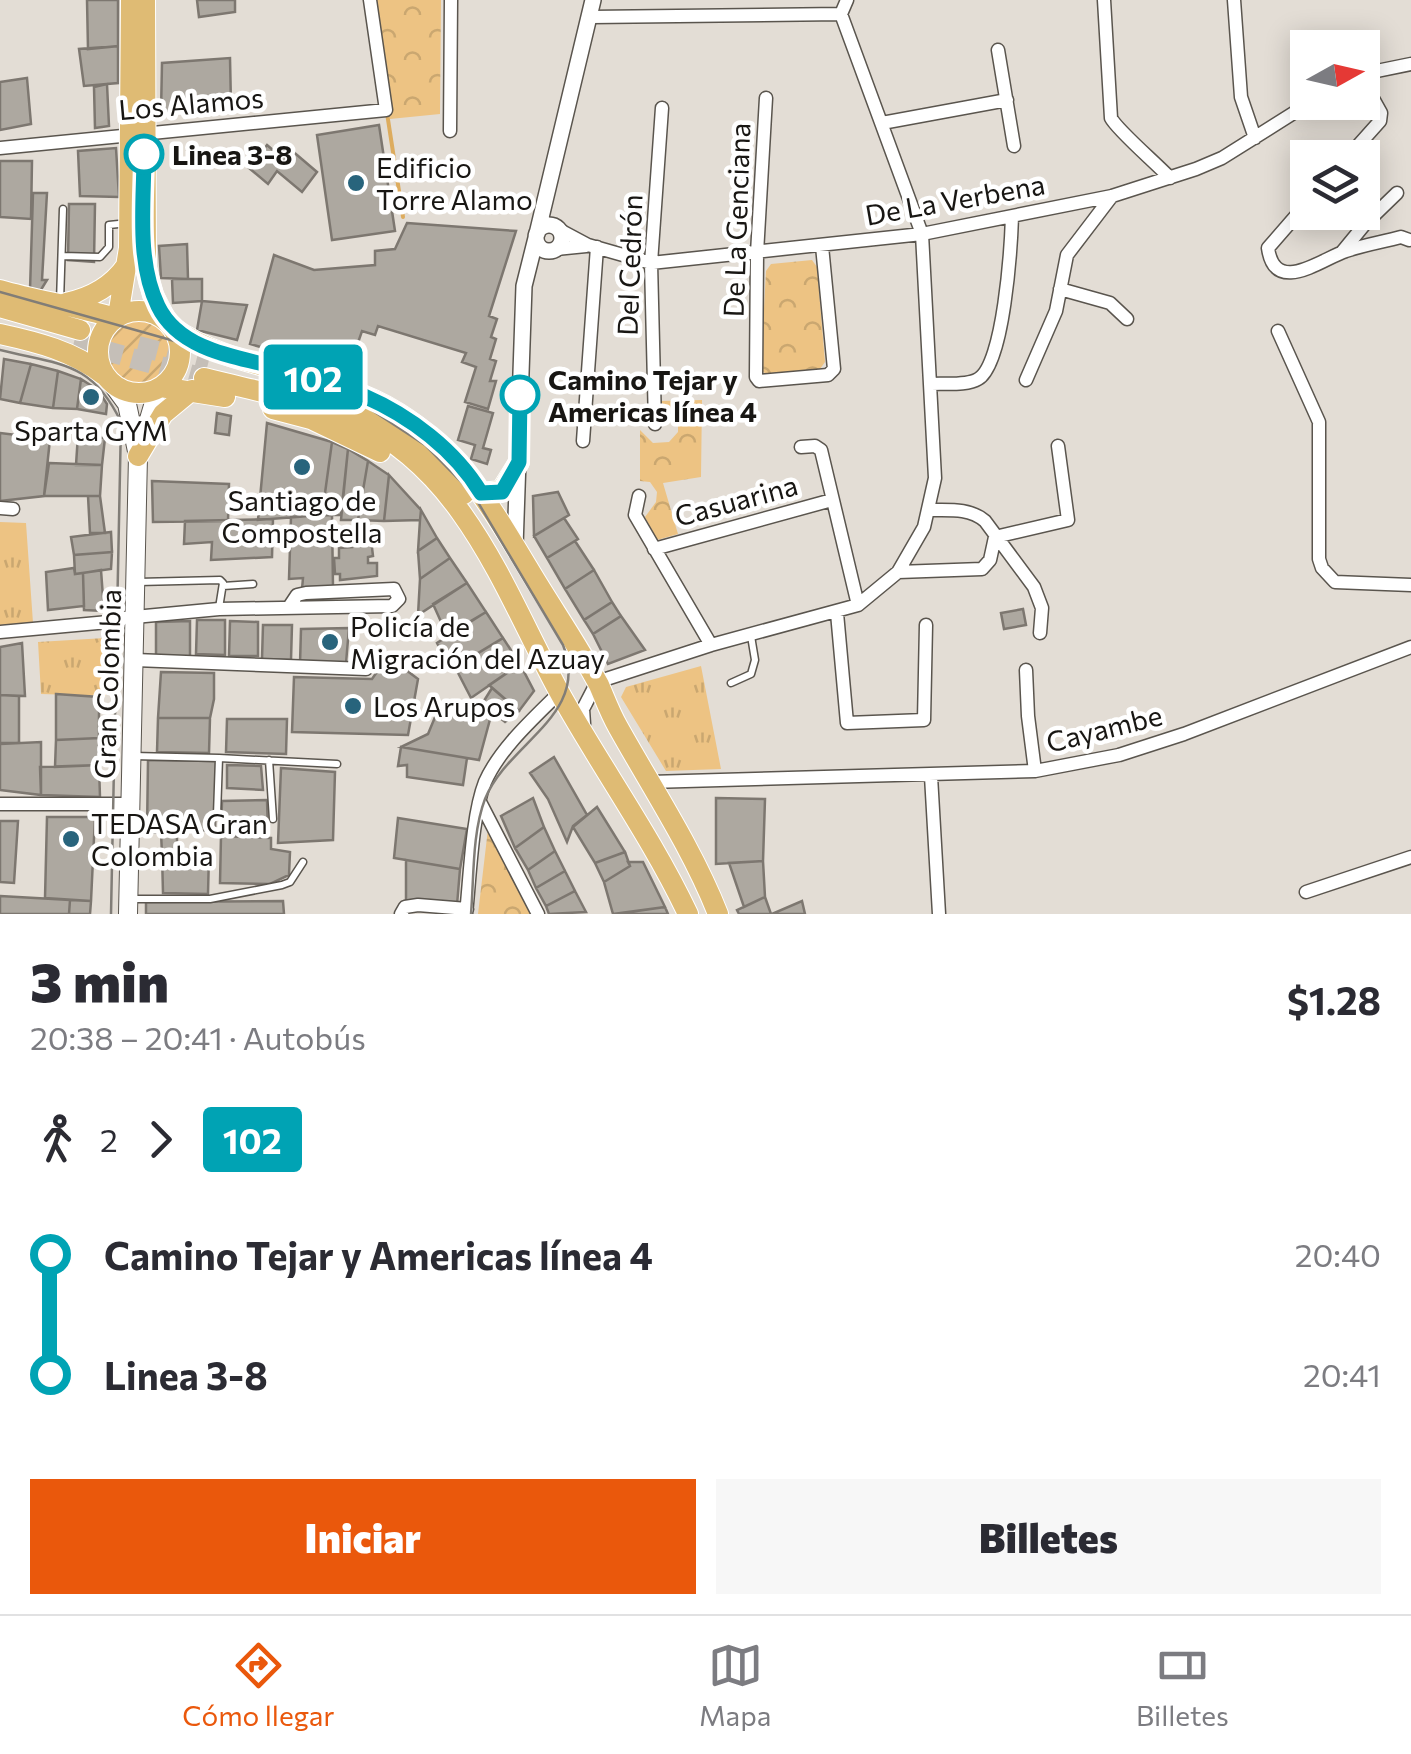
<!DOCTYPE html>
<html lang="es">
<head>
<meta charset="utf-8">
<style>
  :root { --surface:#fff; --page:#f7f7f7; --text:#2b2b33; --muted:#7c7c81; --line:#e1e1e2; --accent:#ea580c }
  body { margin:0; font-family:Commissioner,sans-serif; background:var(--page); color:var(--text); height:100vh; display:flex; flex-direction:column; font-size:38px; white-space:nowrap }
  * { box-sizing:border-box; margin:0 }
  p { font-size:32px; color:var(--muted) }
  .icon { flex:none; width:55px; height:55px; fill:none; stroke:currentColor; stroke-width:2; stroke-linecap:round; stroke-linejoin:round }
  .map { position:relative; height:914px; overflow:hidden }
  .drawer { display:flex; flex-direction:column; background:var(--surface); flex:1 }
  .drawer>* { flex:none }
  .badge { padding:0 20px; border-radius:8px; font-size:35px; line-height:65px }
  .needle { width:65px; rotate:82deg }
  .controls { position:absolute; left:1290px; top:30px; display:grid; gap:20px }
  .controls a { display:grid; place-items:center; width:90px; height:90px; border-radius:0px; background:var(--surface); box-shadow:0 5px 25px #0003; font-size:50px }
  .map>.badge { position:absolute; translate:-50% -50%; box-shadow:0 0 0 5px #fff }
  .legs { display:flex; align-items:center; gap:15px; height:110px; padding:0 30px; font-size:32px }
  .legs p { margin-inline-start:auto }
  .overview { display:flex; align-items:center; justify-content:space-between; height:170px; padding:0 30px }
  h1 { font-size:55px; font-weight:800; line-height:75px }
  .action { display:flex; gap:20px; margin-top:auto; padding:20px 30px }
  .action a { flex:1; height:115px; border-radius:0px; background:var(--accent); color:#fff; font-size:40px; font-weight:800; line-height:115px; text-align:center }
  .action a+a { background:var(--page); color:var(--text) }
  ul { padding:0 30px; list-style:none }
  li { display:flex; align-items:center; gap:35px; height:120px; font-size:38px }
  li i { display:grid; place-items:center; width:15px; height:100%; margin:0 12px; background:currentColor }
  li i::after { content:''; width:25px; height:25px; margin:-12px; border:8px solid; border-radius:50%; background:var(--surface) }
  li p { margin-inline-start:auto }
  li:first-child i { background:linear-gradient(#0000 50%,currentColor 0) }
  li:last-child i { background:linear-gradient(currentColor 50%,#0000 0) }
  .tab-bar { display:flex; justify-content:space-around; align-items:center; height:140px; border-top:2px solid var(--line); background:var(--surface); font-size:28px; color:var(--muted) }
  .tab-bar a { display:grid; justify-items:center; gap:5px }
  .tab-bar .current { color:var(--accent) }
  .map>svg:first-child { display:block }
  .grass { fill:url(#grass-tufts) }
  .park { fill:url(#park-crowns) }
  .garden { fill:url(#garden-furrows) }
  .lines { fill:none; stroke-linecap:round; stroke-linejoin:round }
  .stream { stroke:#ddac5e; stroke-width:4 }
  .building { fill:#ada8a0; stroke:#7d7770; stroke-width:2.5 }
  .primary-tunnel { stroke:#c5bfb8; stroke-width:20; stroke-dasharray:20 10; stroke-linecap:butt }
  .service-casing { stroke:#5a554e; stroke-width:9 }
  .minor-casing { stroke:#5a554e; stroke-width:15 }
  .tertiary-casing { stroke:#5a554e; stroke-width:18 }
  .secondary-casing { stroke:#5a554e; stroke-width:20 }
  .primary-casing { stroke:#fff; stroke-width:22 }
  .service { stroke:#fff; stroke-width:6 }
  .minor { stroke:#fff; stroke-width:12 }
  .tertiary { stroke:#fff; stroke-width:15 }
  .secondary { stroke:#fff; stroke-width:18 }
  .primary { stroke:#dfbb74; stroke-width:20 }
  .tram { stroke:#817d77; stroke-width:2.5 }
  .line-1-casing { stroke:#fff; stroke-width:22 }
  .line-1 { stroke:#00a3b4; stroke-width:15 }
  .stop-1-dot { fill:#fff; stroke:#00a3b4; stroke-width:5 }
  .poi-dot { fill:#28647c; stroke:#fff; stroke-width:4 }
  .labels { text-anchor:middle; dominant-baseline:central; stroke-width:9; stroke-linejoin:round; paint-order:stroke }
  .street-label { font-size:28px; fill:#181613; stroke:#fff }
  .stop-label { font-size:28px; font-weight:bold; fill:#181613; stroke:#fff; text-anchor:start }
  .poi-label { font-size:28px; fill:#181613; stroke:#fff; text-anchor:start }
</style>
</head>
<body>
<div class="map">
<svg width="1411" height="914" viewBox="0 0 1411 914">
  <defs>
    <pattern id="grass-tufts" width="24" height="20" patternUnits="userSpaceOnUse" patternTransform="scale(2.5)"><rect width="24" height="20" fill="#edc383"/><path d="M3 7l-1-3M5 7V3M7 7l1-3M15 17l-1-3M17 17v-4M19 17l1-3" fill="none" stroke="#caa770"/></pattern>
    <pattern id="park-crowns" width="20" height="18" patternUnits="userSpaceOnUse" patternTransform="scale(2.5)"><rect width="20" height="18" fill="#edc383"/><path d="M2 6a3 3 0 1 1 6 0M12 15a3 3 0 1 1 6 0" fill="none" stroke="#caa770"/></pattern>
    <pattern id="garden-furrows" width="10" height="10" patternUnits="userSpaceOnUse" patternTransform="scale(2.5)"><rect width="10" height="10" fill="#edc383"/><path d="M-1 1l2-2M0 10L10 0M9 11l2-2" fill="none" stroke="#caa770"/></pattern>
  </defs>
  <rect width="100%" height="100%" fill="#e3ddd5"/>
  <path class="grass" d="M0,522l26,1 7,100 -33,2z
    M105,638l1,58 -65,-2 -3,-52z
    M701,666l20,103 -55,2 -45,-74 5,-10z"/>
  <path class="park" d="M373,0h68l-1,114 -50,5z
    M812,260l5,7 8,95 -5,7 -51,6 -6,-3 -2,-8 5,-93 5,-7z
    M702,400l-1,77 -38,6 15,51 -21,6 -12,-23 11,-15 1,-10 -7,-10 -10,-1v-51l13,13 16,-1 9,-10v-16l-19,-15z
    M488,829l43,85h-53z"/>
  <path class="garden" d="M105 352a35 35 0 1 1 70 0a35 35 0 1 1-70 0Z"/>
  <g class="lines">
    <path class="stream" d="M387,113l16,104"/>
  </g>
  <path class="building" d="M87,0h31v46l-30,3z
    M197,0h38v12l-36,5z
    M118,46v37l-34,3 -5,-37z
    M230,58l1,47 -70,8 1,-50z
    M27,78l4,46 -31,6v-48z
    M107,84l2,42 -14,2 -1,-41z
    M379,125l16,106 -63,9 -15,-105z
    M267,145l7,6 3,-6 10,7 3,-3 27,23 -15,20 -25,-21 -9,13 -19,-16z
    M116,148l3,49 -39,-1 -2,-45z
    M0,161h32l-1,58 -31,-2z
    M33,193h14l-5,87h5l-8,13 -9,-3z
    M69,204h26l-1,58 -26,-2z
    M407,223l109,8 -27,85 8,3 -6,18 5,2 -6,20 6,2 -6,20h6l-8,28 -23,-7 11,-35 -14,-5 4,-9 -88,-27 -3,9 -13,-4 -14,41 -98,-28 24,-89 40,15 61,-5v-14l20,-2z
    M187,244l1,35 -27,-1 -2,-32z
    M172,279h30v22l-29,2z
    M202,301l45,4 -10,35 -40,-10z
    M4,359l27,5 -11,39 -20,-4z
    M31,364l27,7 -5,37 -33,-5z
    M58,371l23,8 -4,30 -24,-1z
    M81,379l17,11 9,14 -1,10 -29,-5z
    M468,406l25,7 -10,35 8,2 -4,14 -16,-5 4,-14 -17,-5z
    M217,413l14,3 -2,19 -14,-2z
    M267,423l65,19 -10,73 -64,5z
    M0,433l50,6 -6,57 -44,5z
    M78,435l27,3 -3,27h-26z
    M332,442l16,7 -7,66h-19z
    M348,449l20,12 -10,59h-17z
    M368,461l21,14 -5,46 -26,-1z
    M49,463l53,2 -2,31h-56z
    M389,475l32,35 -1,10 -36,1z
    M152,481l77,3 -1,37 -75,1z
    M558,492l11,23 -35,21 -1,-40z
    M88,496h12l5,37h-15z
    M421,510l16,28 -19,13 2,-31z
    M332,515l1,72 -31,2 1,-11 -14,1 2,-62z
    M564,518l14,21 -31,19 -13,-22z
    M273,519l-1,38 -61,3 1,-18 -28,2 1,-23z
    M111,532l1,20 -38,3 -3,-18z
    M437,538l13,20 -30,21 -2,-28z
    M352,539h19l2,17 -5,1v6h9v13l-37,4v-6h-5l-1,-16h5v-10l13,-1z
    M575,541l19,29 -29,19 -18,-31z
    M112,552l-1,17 -36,5 -1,-19z
    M450,558l17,25 -49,32 2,-36z
    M74,568l1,6 8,-1 1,33 -36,4 -2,-38z
    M101,570l3,41 -20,-1 -1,-37z
    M594,570l18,32 -28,18 -19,-31z
    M467,583l19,29 -39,23 -14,-31z
    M612,602l9,14 -28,18 -9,-14z
    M1023,609l3,16 -22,4 -3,-16z
    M486,612l17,26 -48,29 -8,-5 -10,-19z
    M621,616l24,34 -37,14 -15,-30z
    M197,620h28v35l-29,-1z
    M190,621v38l-34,-2v-35z
    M230,621l28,1v34h-29z
    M263,625h29l-1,35 -29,-1z
    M349,628l-3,35 -46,1 1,-35z
    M503,638l17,26 -49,34 -16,-31z
    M22,643l3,53 -25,-1v-48z
    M520,664l14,27 -15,20 -30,-26z
    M379,669l27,1 12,9 -10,56 -116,-3 2,-55 78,2z
    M161,672l53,1v26l-4,19h-52z
    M492,688l27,23 -14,11 -23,-18z
    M56,694l43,3v41l-43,2z
    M0,695l19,1v47h-19z
    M440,705l52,7 -13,48 -78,-13 27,-13z
    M158,718h52l-1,35 -52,-1z
    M227,719h60l-1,35 -60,-2z
    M99,738v27l-44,2 1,-27z
    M41,742v53l-41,-5v-46z
    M401,747l66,11 -4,27 -56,-8v-12l-9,1z
    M554,757l33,58 -14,11 -6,16 -19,-43 -18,-26z
    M148,760l69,1 -2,69 -68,3z
    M99,765l1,32 -59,-2 -1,-28z
    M227,765l34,1 2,24 -36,-2z
    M281,768l54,4 -2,68 -55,3z
    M533,798l11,29 -29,21 -14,-32z
    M716,798l49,1 -2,62 -47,3z
    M267,800l1,32h-47l1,-31z
    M597,807l28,45 -30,11 -22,-36z
    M47,817h48l-4,84 -46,-3z
    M398,818l69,11 -7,40 -66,-11z
    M0,821h18l-4,62 -14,-1z
    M544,827l11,24 -27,19 -13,-22z
    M177,832v22h-15l-1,-21z
    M221,836l50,2v11l19,3 -1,23 -19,9 -50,-1z
    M555,851l10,20 -29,17 -8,-18z
    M625,852l5,14 -26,16 -9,-19z
    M162,854h47l-1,40 -45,-1z
    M406,860l54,9 -3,36 -51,-5z
    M763,861l2,36 -21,10 -15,-44z
    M628,862h15l22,45 -52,7 -9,-32 26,-16z
    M565,871l10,20 -29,15 -10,-18z
    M575,891l11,21 -37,2 -3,-8z
    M0,896l70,4 -1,14h-69z
    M765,897l6,17h-32l-2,-4z
    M70,900l21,1 -1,13h-21z
    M283,901l1,13h-138v-12z
    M802,901l3,13h-33z
    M665,907l3,7h-52z"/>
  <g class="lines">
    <path class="primary-tunnel" d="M74,342l130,36
      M138,346l70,18"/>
    <defs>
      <path id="service" d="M62,256l38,1 9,-10v-22l19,-2
        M60,302l3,-93
        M138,582l82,-2 3,3 -4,25
        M223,586l30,-2
        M731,683l20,-9 4,-14 -4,-24
        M133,756l86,2 -2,57
        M219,758l118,6
        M269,760l4,59
        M130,899h80l72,-14 8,-3 13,-20"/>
      <path id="minor" d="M1104,0l7,118c6,12 46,46 59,60
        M1234,0l7,97 14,41
        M591,17l250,-3
        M998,50l16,96
        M1362,74l49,-10
        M766,98l-9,155 -1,124 3,4 69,-6 6,-6 -12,-123
        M882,123l125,-23
        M450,131l1,-131
        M0,148l386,-38 -16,-110
        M1347,158l33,-37 1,-8 -19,-34
        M1308,202l-40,46c7,49 55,10 78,3 18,-6 36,-9 55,-14l8,3
        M558,229l30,16 63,18 271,-29 190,-38 84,-27 26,-11 89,-56
        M556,249l30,-3
        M1342,252l23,-28 32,-31
        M1060,289l50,14 17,16
        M1278,331l41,91v137l3,9 13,14 76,3
        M1026,380l30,-69 11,-56 45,-59
        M931,384c13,-1 36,2 47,-5 26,-14 33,-133 34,-162
        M655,424l-4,-161 11,-155
        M583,441l14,-194
        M801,447l14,-1 6,4 37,155
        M639,496l-4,19 76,130
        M0,508l13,1
        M930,510c20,0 40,-2 55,11l49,66 8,21 -2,25
        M654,549l178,-49
        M898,572l84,-3 8,-9 5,-23 73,-17 -10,-74
        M837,613l10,110 77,-3 2,-95
        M0,632l119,-11 5,-3 95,-9 173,-3 7,-7 -5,-10 -88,4 -9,2 -8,12
        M135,660l231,9
        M1026,670l2,46 7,55
        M584,724l-1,-15 14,-27 114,-37 147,-40 40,-33 26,-45 11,-49 -13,-244 -81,-220 6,-14
        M931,776l8,138
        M650,782l385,-11 84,-16 65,-21 227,-87
        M480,802l58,112
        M0,804h132
        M1306,892l105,-35
        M401,914l4,-7 13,-2 49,4
        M466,914c4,-37 6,-99 19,-132 15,-34 49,-64 75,-90"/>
      <path id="tertiary" d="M536 238a13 13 0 1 1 26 0a13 13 0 1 1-26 0Z
        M537,234l56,-234
        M515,547l9,-261 12,-48"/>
      <path id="secondary" d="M113,385l14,19 11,52 -10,458
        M144,436l14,-47"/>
      <path id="primary" d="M145,0l1,268 7,27 13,25
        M0,290c38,11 77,16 115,28
        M66,303c24,-5 46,-17 60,-37
        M0,307l80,23
        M98 352a41 41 0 1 1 82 0a41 41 0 1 1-82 0Z
        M118,316l11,-68 2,-248
        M172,327c62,46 156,42 226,86 61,38 94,95 130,155 23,39 50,77 71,117 6,14 11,28 19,42 34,61 74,121 100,187
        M0,334c37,8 73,17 104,41
        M204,378c51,13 105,22 153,44 111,52 150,176 205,275 41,73 90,141 126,217
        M161,387l64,10
        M273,409l38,10 69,33
        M368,414c36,20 71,46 96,80
        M138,456l25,-42 29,-24
        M481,493l20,-2 18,-29"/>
    </defs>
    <use href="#service" class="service-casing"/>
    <use href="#minor" class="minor-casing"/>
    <use href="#tertiary" class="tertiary-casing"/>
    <use href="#secondary" class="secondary-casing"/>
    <use href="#primary" class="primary-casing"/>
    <use href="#service" class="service"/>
    <use href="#minor" class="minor"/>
    <use href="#tertiary" class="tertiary"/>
    <use href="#secondary" class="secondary"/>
    <use href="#primary" class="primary"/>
    <path class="tram" d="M0,292l178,50 111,42 72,19 64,42 48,49 90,151c28,70 -55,97 -78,154 -13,34 -11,79 -14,115
      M0,350c60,15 92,11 121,72l-10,492"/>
  </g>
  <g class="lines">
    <defs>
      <path id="line-1" d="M144,154c0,48 -8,107 14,152 23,48 88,52 134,65 24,7 49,15 72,25 46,20 91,54 117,97l21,-1 17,-30 1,-67"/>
    </defs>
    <use href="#line-1" class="line-1-casing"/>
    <use href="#line-1" class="line-1"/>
  </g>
  <g class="stop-1-dot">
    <circle cx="144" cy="154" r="18"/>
    <circle cx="520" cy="395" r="18"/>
  </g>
  <g class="poi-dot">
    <circle cx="356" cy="183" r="10"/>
    <circle cx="91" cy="397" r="10"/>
    <circle cx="302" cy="467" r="10"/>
    <circle cx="330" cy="642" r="10"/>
    <circle cx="353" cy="706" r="10"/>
    <circle cx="71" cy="839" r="10"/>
  </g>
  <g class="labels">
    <g class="street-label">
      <text transform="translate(191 103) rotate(-5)">Los Alamos</text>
      <text transform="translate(955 199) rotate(-10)">De La Verbena</text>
      <text transform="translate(736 220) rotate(-88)">De La Genciana</text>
      <text transform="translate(629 265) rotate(-88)">Del Cedrón</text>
      <text transform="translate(736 500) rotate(-15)">Casuarina</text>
      <text transform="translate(107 684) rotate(-88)">Gran Colombia</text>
      <text transform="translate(1104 728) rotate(-14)">Cayambe</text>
    </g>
    <g class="stop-label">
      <text x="172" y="154">Linea 3-8</text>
      <text x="548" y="379">Camino Tejar y<tspan x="548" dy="32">Americas línea 4</tspan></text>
    </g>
    <g class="poi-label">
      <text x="376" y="167">Edificio<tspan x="376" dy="32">Torre Alamo</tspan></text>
      <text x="91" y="430" text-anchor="middle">Sparta GYM</text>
      <text x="302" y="500" text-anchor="middle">Santiago de<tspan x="302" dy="32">Compostella</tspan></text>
      <text x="350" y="626">Policía de<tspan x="350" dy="32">Migración del Azuay</tspan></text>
      <text x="373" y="706">Los Arupos</text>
      <text x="91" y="823">TEDASA Gran<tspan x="91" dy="32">Colombia</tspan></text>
    </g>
  </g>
</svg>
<div class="controls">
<a><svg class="needle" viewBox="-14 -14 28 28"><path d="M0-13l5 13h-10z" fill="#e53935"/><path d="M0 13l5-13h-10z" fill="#7c7c81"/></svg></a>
<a><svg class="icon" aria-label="layers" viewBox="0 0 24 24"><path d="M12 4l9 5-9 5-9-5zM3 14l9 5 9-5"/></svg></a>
</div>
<b class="badge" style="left:313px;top:377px;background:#00a3b4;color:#fff">102</b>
</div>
<section class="drawer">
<div class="overview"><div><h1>3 min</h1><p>20:38 – 20:41 · Autobús</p></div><b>$1.28</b></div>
<div class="legs"><svg class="icon" aria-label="walk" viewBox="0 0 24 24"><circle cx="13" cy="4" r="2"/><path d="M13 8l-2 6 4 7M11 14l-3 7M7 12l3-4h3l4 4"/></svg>2<svg class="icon" aria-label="forward" viewBox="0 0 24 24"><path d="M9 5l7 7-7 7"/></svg><b class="badge" style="background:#00a3b4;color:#fff">102</b></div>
<ul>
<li><i style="color:#00a3b4"></i><b>Camino Tejar y Americas línea 4</b><p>20:40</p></li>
<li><i style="color:#00a3b4"></i><b>Linea 3-8</b><p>20:41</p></li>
</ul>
<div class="action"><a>Iniciar</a><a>Billetes</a></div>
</section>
<nav class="tab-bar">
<a class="current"><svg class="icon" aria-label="directions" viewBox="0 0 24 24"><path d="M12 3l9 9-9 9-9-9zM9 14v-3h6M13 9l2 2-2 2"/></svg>Cómo llegar</a>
<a><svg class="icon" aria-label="map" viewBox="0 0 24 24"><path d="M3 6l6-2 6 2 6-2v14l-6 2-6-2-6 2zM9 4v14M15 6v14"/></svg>Mapa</a>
<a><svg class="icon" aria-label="tickets" viewBox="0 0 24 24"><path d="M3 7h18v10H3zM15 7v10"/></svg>Billetes</a>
</nav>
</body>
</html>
